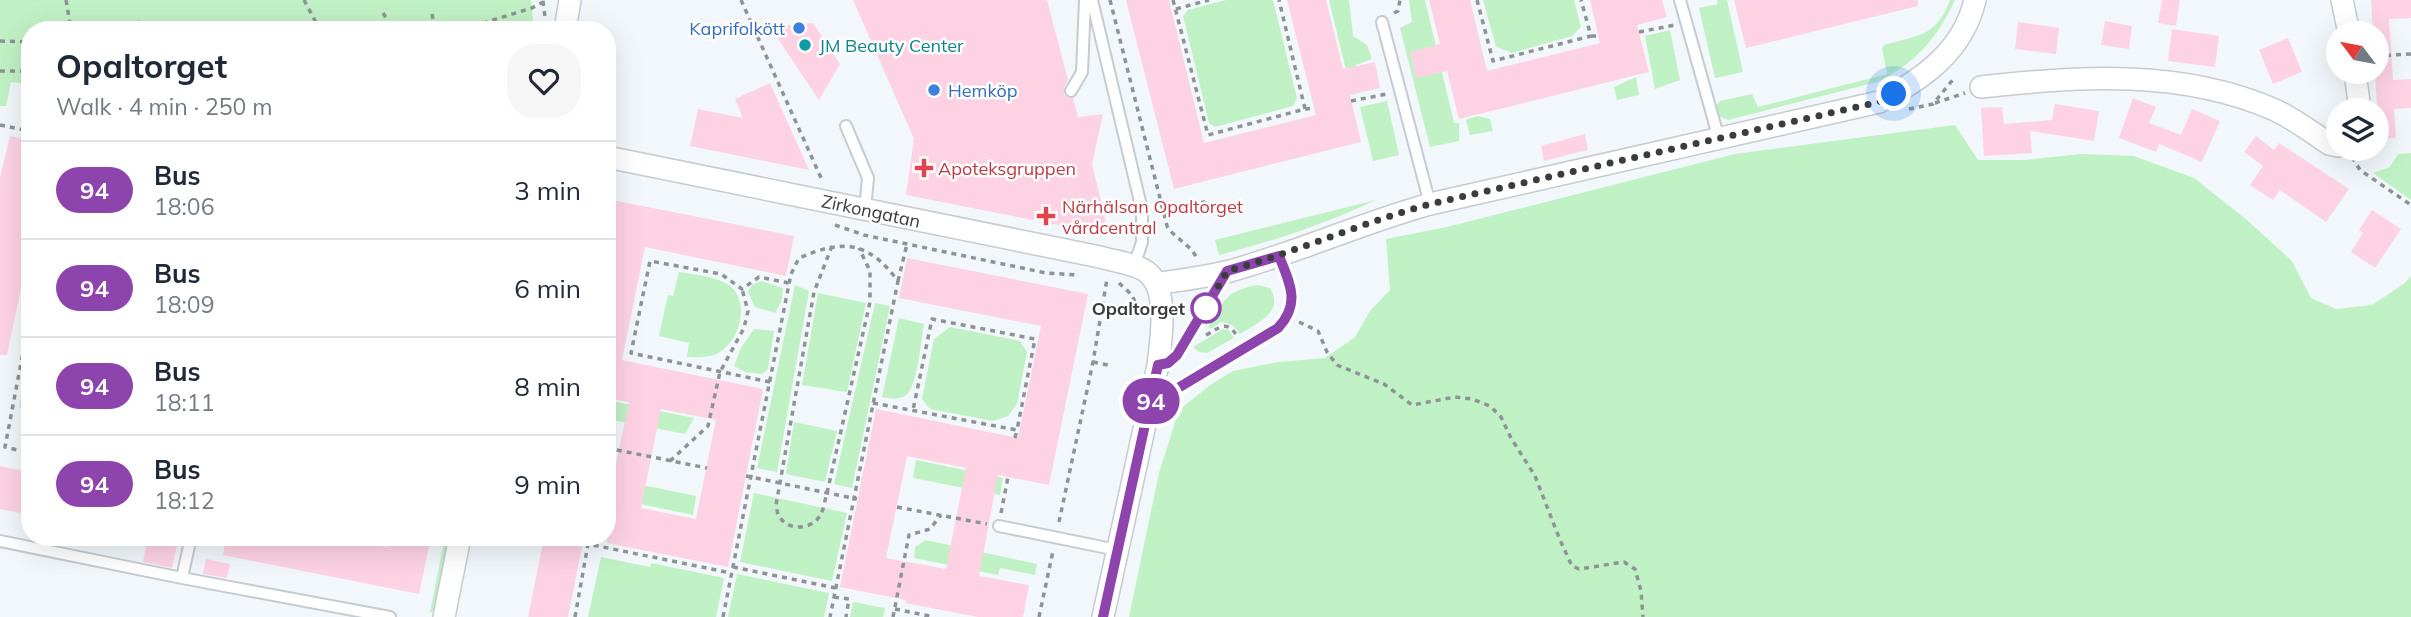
<!DOCTYPE html>
<html lang="en">
<head>
<meta charset="utf-8">
<style>
  :root { --surface:#fff; --page:#f6f6f7; --text:#1f2937; --muted:#747a83; --line:#e0e1e3 }
  body { margin:0; font-family:Mulish,sans-serif; background:var(--page); color:var(--text); height:100vh; display:flex; flex-direction:column; font-size:26px; white-space:nowrap }
  * { box-sizing:border-box; margin:0 }
  p { font-size:23px; color:var(--muted) }
  .icon { flex:none; width:38px; height:38px; fill:none; stroke:currentColor; stroke-width:2; stroke-linecap:round; stroke-linejoin:round }
  .map { position:relative; flex:1; overflow:hidden }
  .side { position:absolute; left:21px; top:21px; width:595px; height:525px; display:flex; flex-direction:column; background:var(--surface); border-radius:28px; box-shadow:0 7px 28px #0002 }
  .side>* { flex:none }
  .badge { padding:0 14px; border-radius:23px; font-size:24px; line-height:46px }
  .needle { width:46px; rotate:302deg }
  .tools { position:absolute; left:2326px; top:21px; display:grid; gap:14px }
  .tools a { display:grid; place-items:center; width:63px; height:63px; border-radius:50%; background:var(--surface); box-shadow:0 7px 28px #0002; font-size:35px }
  .you { position:absolute; width:35px; height:35px; margin:-18px; border:5px solid #fff; border-radius:50%; background:#1a73e8; box-shadow:0 0 0 10px #1a73e833 }
  .map>.badge { position:absolute; translate:-50% -50%; box-shadow:0 0 0 4px #fff }
  .round { display:grid; place-items:center; flex:none; width:74px; height:74px; border-radius:28px; background:var(--page) }
  .head { display:flex; align-items:center; justify-content:space-between; height:119px; padding:0 35px }
  h1 { font-size:33px; font-weight:700; line-height:52px }
  ul { padding:0; list-style:none }
  li { display:flex; align-items:center; gap:21px; height:98px; padding:0 35px; border-top:2px solid var(--line) }
  li div { flex:1 }
  li b { display:block; font-size:26px }
  li em { font-style:normal }
  li .badge { min-width:77px; font-weight:700; text-align:center }
  .map>svg:first-child { display:block }
  .green { fill:#c0f1c4 }
  .building { fill:#fdd3e4; fill-rule:evenodd }
  .lines { fill:none; stroke-linecap:round; stroke-linejoin:round }
  .lane-casing { stroke:#c5cbcf; stroke-width:14 }
  .street-casing { stroke:#c5cbcf; stroke-width:24 }
  .path { stroke:#8f9396; stroke-width:3.5; stroke-dasharray:5 5; stroke-linecap:butt }
  .lane { stroke:#fff; stroke-width:10 }
  .street { stroke:#fff; stroke-width:21 }
  .line-casing { stroke:#fff; stroke-width:16 }
  .line { stroke:#8e44ad; stroke-width:10 }
  .walk { stroke:#3a3c3e; stroke-width:7; stroke-dasharray:0 12.6 }
  .shop-dot { fill:#3f7fe0; stroke:#fff; stroke-width:2.5 }
  .culture-dot { fill:#0f9aa8; stroke:#fff; stroke-width:2.5 }
  .health-dot { fill:#e0444e; stroke:#fff; stroke-width:2.5 }
  .stop-dot { fill:#fff; stroke:#8e44ad; stroke-width:3.5 }
  .labels { text-anchor:middle; dominant-baseline:central; stroke-width:5; stroke-linejoin:round; paint-order:stroke }
  .shop-label { font-size:18px; fill:#366cbe; stroke:#fff; text-anchor:end }
  .culture-label { font-size:18px; fill:#0d838f; stroke:#fff; text-anchor:start }
  .health-label { font-size:18px; fill:#be3a42; stroke:#fff; text-anchor:start }
  .street-label { font-size:18px; fill:#3a3c3e; stroke:#fff }
  .stop-label { font-size:18px; font-weight:bold; fill:#3a3c3e; stroke:#fff; text-anchor:end }
</style>
</head>
<body>
<div class="map">
<svg width="2411" height="617" viewBox="0 0 2411 617">
  <rect width="100%" height="100%" fill="#f1f7fb"/>
  <path class="green" d="M0,0h531l3,30h-504v54l-19,-2 -5,24h-6z
    M1226,0h47l24,98 -4,8 -78,21 -6,-4 -26,-107 5,-6z
    M1329,0h20l4,36 14,9 5,14 -16,6 5,27 -9,3z
    M1409,0h16l29,123h5v18l-29,6 -30,-119 12,-6z
    M1483,0h91l7,27 -9,9 -60,17 -16,-6z
    M1717,0h10l16,72 -28,6 -16,-70 19,-4z
    M1950,0h5l-2,4c-17,36 -40,61 -76,78l-149,38 -10,-4 -3,-9 5,-6 32,-7 6,13 129,-33 -5,-26 2,-3c35,-10 52,-8 66,-45z
    M1670,30l10,50 -25,9 -10,-53z
    M1636,77l3,18 -22,5 -3,-13z
    M1387,101l12,54 -26,6 -13,-54z
    M1478,116l12,3 3,12 -23,4 -4,-15z
    M1955,125l23,35h48l55,-6 53,2 60,22 53,42 45,41 19,37 25,11 36,-4 33,-22 6,-7v341h-1282l30,-144 20,-63 31,-25 23,-14 45,-9 47,-4 30,-21 15,-26 20,-21 -4,-51 61,-12 288,-73z
    M2411,153v47l-38,-27 17,-6 8,-13z
    M1376,200c-51,24 -102,41 -157,55l-4,-15z
    M679,272c16,3 45,4 56,19 14,20 2,55 -21,64 -9,3 -18,2 -27,2l2,-14 -30,-7 9,-41 5,1z
    M761,281l22,7 -1,12 -7,13 -20,-6 -7,-15 4,-7z
    M795,285l14,6 -32,181 -20,-4z
    M1257,285l13,3c15,24 -13,35 -30,46 -6,-8 -9,-11 -19,-12l-10,7 -3,-2c16,-26 17,-36 49,-42z
    M818,293l48,10 -19,89 -45,-7z
    M875,303l15,3 -38,182 -18,-4z
    M899,318l25,6c-3,16 -6,63 -19,72 -7,4 -15,2 -23,1z
    M950,327l70,14 7,11 -10,52 -9,12 -15,5 -63,-12 -8,-10 12,-60z
    M754,329l20,2 -6,38 -6,5 -17,-2 -11,-6 7,-18z
    M1223,329l6,1 5,8 -27,15 -8,-1 -6,-5z
    M30,358v51l-11,-2z
    M607,400l87,18 -9,16 -78,-15z
    M794,422l43,9 -12,51 -39,-8z
    M916,460l87,18 -3,17 -87,-17z
    M608,478l88,18 -3,19 -86,-18z
    M754,493l93,20 -15,68 -92,-19z
    M445,537h6l-16,74 -3,1h-2z
    M926,540l111,24 -2,11 -35,-7 -2,7 -84,-17 1,-11z
    M601,557l49,10 1,-4 73,15 -8,39h-128z
    M737,574l92,19 -5,24h-96z
    M853,602l32,6 -2,9h-33z"/>
  <path class="building" d="M853,0h194l21,80 -4,8v6l4,4h5l5,19 25,-3 -11,50 17,71 -203,-40 8,-56z
    M1126,0h43l35,143 112,-28 -29,-115h39l17,69 32,-7 5,26 -30,7 11,47 -187,47z
    M1429,0h41l17,71 113,-28 -10,-43h72l5,17 -30,8 12,47 -190,47 -12,-48 -31,7 -6,-26 30,-8z
    M1734,0h184v6l-172,42z
    M2162,0h18l-4,26 -18,-3z
    M2371,0h40v18l-22,1 4,61 18,-1v29l-17,1 2,29 -17,1 -4,-67 1,-39h-3z
    M2105,21l27,5 -3,23 -28,-4z
    M2018,22l41,6 -3,26 -41,-5z
    M813,23l27,41 -21,36 -49,-73z
    M2172,29l47,7 -4,31 -47,-6z
    M2288,38l14,34 -29,12 -14,-34z
    M770,83l39,87 -119,-24 8,-37 45,9 -8,-19z
    M2133,98l23,9 -7,16 32,12 11,-26 28,12 -18,41 -43,-18 -3,8 -37,-14z
    M2055,104l44,7 -5,30 -64,-10 2,22 -48,3 -3,-48 21,-1 2,17 48,-4z
    M1585,134l3,16 -44,11 -3,-15z
    M10,136l20,4v105l-23,110h-7v-177z
    M2256,136l18,14 5,-7 70,46 -23,33 -46,-32 -7,10 -23,-15 13,-19 -19,-14z
    M612,200l182,36 -8,40 -141,-29 -23,113 141,29 -35,178 -121,-24v-36l22,-105 -22,-4v-173zM661,409l55,11 -20,99 -55,-11z
    M2372,210l29,19 -26,39 -24,-16 12,-19 -4,-3z
    M907,258l181,36 -39,191 -51,-10 -19,101 50,9 -6,32h-45l-73,-14 1,-3 -66,-13 36,-178 142,29 23,-112 -142,-28zM907,456l59,12 -20,101 -60,-11z
    M0,466l30,6v43l-30,-6z
    M226,537h112l49,10 2,-10h42l-12,57 -196,-39z
    M544,537h40l-16,80h-40z
    M147,540l30,5 -5,23 -29,-6z
    M206,559l24,5 -3,14 -24,-4z"/>
  <g class="lines">
    <defs>
      <path id="lane" d="M1092,0l50,210v32l-8,24
        M1680,0l39,139
        M1382,22l48,182
        M1071,91l11,-19 3,-72
        M846,126l22,52 -3,31
        M1158,365l10,-2 9,-9 50,-83
        M1151,401l22,-10 105,-63c23,-25 12,-44 1,-72
        M999,526l118,24
        M0,541l182,37 208,39
        M182,578l7,-32 4,-9"/>
      <path id="street" d="M2342,0l7,33
        M565,30l5,-30
        M2355,72l5,38
        M1981,87c98,-11 201,-18 294,23 19,9 37,22 54,34l9,2
        M607,157l493,100c14,4 29,6 42,12 29,14 19,70 16,96l-55,252
        M1156,284c25,-4 50,-7 74,-13 68,-19 132,-48 200,-67l449,-102c44,-23 84,-51 96,-102
        M444,617l16,-80"/>
    </defs>
    <use href="#lane" class="lane-casing"/>
    <use href="#street" class="street-casing"/>
    <path class="path" d="M66,0l5,30
      M304,0l16,30
      M741,0l81,180
      M1110,0l57,226c8,13 22,17 30,32
      M1173,0l35,135 97,-26 -26,-109
      M1477,0l16,61 98,-25 -10,-36
      M543,1l2,16
      M1176,9l33,-9
      M383,13l11,17
      M1394,13l4,-2 2,-11
      M432,14l3,16
      M86,30l56,-8 14,8
      M436,30h10
      M476,30l4,-6 52,-16 15,-8
      M1639,32l36,-7
      M1591,36h8
      M0,41l30,1
      M2376,56l35,-2
      M0,71h30
      M1351,101l36,-7
      M1935,103l30,-10
      M1305,109l9,-1
      M1909,109l24,-5 22,-27
      M0,125l30,6
      M2352,157l8,13 51,35
      M1163,214l41,-12 19,11
      M835,225l29,10 182,38 31,2
      M832,246l-18,46 -38,213c1,4 1,8 3,11 9,16 34,14 42,-2 3,-6 4,-15 6,-21l43,-191v-31l-11,-23
      M898,281l9,-37
      M1119,283l13,12 9,21
      M30,316l-25,131 25,6
      M1299,322l19,9 9,21 10,13 47,19 28,21 43,-8 17,2 18,7 11,11 10,21 24,38 25,64 12,26 7,3 45,-7 11,7 6,22 2,26
      M1206,335c14,-7 20,-16 31,1
      M1093,362l15,3
      M770,382l-139,-29 19,-92 71,13 21,15 17,-12 30,6
      M873,403l144,27 18,-91 -103,-20 -19,91
      M1015,438l2,-8
      M607,448l100,20
      M670,461l38,-35 12,-54 24,-44 4,-17 -6,-22
      M746,476l111,23
      M897,507l90,17
      M1001,513l7,-36
      M1059,522l34,-160 14,-83
      M733,567l103,21
      M834,597l15,2 -3,18
      M895,609l39,8
      M575,617l13,-73 143,29
      M723,617l68,-343 8,-16c44,-19 69,-17 99,23l-68,336
      M893,617l16,-82 21,-6 11,-14
      M1039,617l14,-66"/>
    <use href="#lane" class="lane"/>
    <use href="#street" class="street"/>
  </g>
  <g class="lines">
    <defs>
      <path id="line" d="M1103,617l55,-252 10,-2 9,-8 50,-84 52,-15c11,28 22,47 -1,72l-105,63"/>
    </defs>
    <use href="#line" class="line-casing"/>
    <use href="#line" class="line"/>
    <path class="walk" d="M1206,308l21,-37c69,-19 134,-48 203,-67l449,-102 15,-8"/>
  </g>
  <g class="shop-dot">
    <circle cx="799" cy="28" r="7"/>
    <circle cx="934" cy="90" r="7"/>
  </g>
  <circle class="culture-dot" cx="805" cy="45" r="7"/>
  <g class="health-dot">
    <path d="M920.5 157.5h7v7h7v7h-7v7h-7v-7h-7v-7h7z"/>
    <path d="M1042.5 205.5h7v7h7v7h-7v7h-7v-7h-7v-7h7z"/>
  </g>
  <circle class="stop-dot" cx="1206" cy="308" r="14"/>
  <g class="labels">
    <g class="shop-label">
      <text x="785" y="28">Kaprifolkött</text>
      <text x="948" y="90" text-anchor="start">Hemköp</text>
    </g>
    <g class="culture-label">
      <text x="819" y="45">JM Beauty Center</text>
    </g>
    <g class="health-label">
      <text x="938" y="168">Apoteksgruppen</text>
      <text x="1062" y="206">Närhälsan Opaltorget<tspan x="1062" dy="21">vårdcentral</tspan></text>
    </g>
    <g class="street-label">
      <text transform="translate(871 211) rotate(12)">Zirkongatan</text>
    </g>
    <g class="stop-label">
      <text x="1185" y="308">Opaltorget</text>
    </g>
  </g>
</svg>
<div class="tools">
<a><svg class="needle" viewBox="-14 -14 28 28"><path d="M0-13l5 13h-10z" fill="#e53935"/><path d="M0 13l5-13h-10z" fill="#747a83"/></svg></a>
<a><svg class="icon" aria-label="layers" viewBox="0 0 24 24"><path d="M12 4l9 5-9 5-9-5zM3 14l9 5 9-5"/></svg></a>
</div>
<div class="you" style="left:1894px;top:94px"></div>
<b class="badge" style="left:1151px;top:401px;background:#8e44ad;color:#fff">94</b>
<section class="side">
<div class="head"><div><h1>Opaltorget</h1><p>Walk · 4 min · 250 m</p></div><a class="round"><svg class="icon" aria-label="heart" viewBox="0 0 24 24"><path d="M12 20l-8-8c-3-5 5-10 8-4 3-6 11-1 8 4z"/></svg></a></div>
<ul>
<li><span class="badge" style="background:#8e44ad;color:#fff">94</span><div><b>Bus</b><p>18:06</p></div><em>3 min</em></li>
<li><span class="badge" style="background:#8e44ad;color:#fff">94</span><div><b>Bus</b><p>18:09</p></div><em>6 min</em></li>
<li><span class="badge" style="background:#8e44ad;color:#fff">94</span><div><b>Bus</b><p>18:11</p></div><em>8 min</em></li>
<li><span class="badge" style="background:#8e44ad;color:#fff">94</span><div><b>Bus</b><p>18:12</p></div><em>9 min</em></li>
</ul>
</section>
</div>
</body>
</html>
